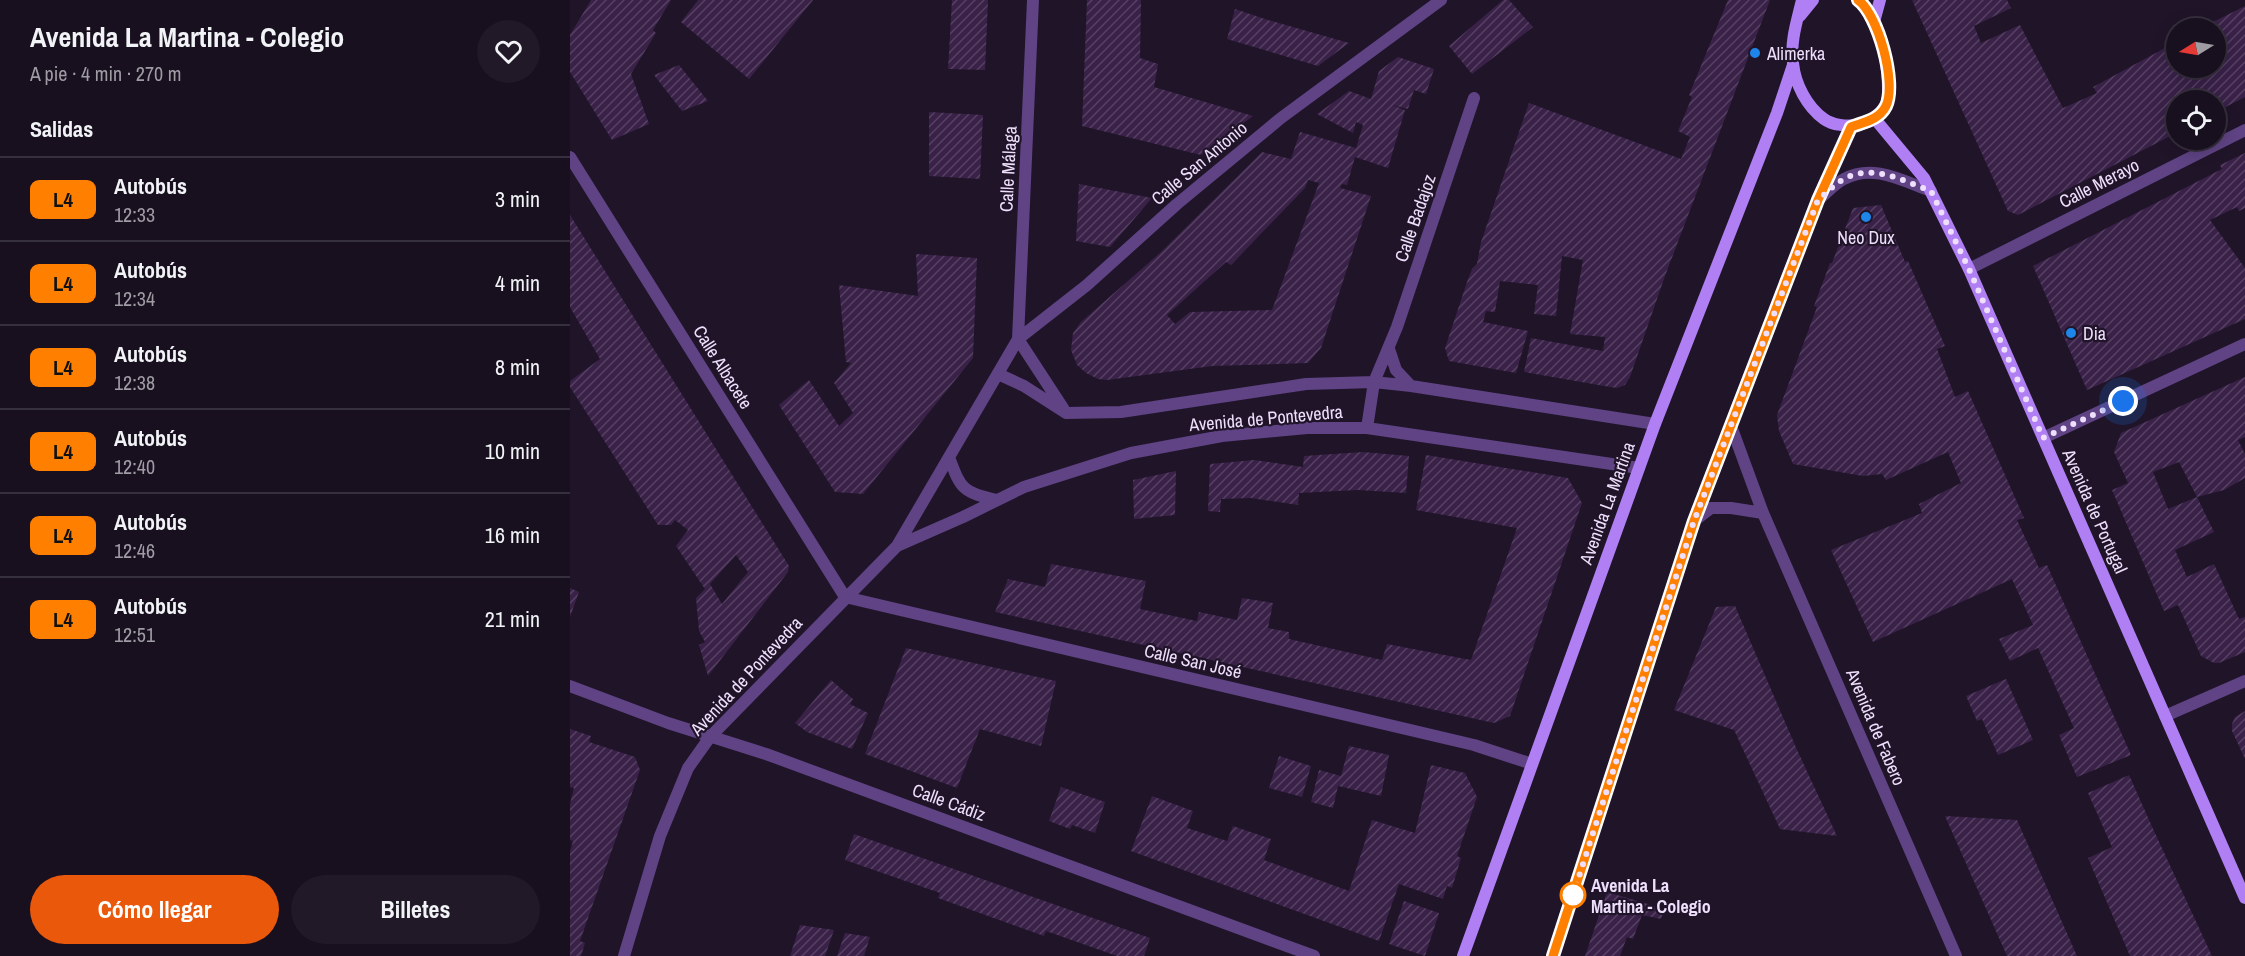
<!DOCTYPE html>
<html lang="es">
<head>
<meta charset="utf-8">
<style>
  :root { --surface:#180f1f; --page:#211828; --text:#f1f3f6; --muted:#9f9ca4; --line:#362f3d; --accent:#ea580c }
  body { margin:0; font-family:"Archivo Narrow",sans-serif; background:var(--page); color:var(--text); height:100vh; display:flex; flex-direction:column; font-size:22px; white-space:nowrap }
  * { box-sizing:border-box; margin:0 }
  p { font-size:20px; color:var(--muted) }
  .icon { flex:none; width:33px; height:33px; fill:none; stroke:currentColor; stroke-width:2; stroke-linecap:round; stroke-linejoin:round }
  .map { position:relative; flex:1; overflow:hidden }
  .details { display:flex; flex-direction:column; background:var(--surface); width:570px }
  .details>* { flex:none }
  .badge { padding:0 12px; border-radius:9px; font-size:21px; line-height:39px }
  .needle { width:39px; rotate:259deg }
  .tools { position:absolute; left:1596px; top:18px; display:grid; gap:12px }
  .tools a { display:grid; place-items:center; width:60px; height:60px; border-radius:50%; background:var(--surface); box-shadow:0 3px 15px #0003,0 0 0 2px var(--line); font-size:30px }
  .you { position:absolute; width:30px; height:30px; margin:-15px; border:4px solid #fff; border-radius:50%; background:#1a73e8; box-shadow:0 0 0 9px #1a73e833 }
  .map>.badge { position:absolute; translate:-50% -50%; box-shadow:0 0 0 3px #fff }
  h2 { padding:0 30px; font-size:22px; line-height:54px }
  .round { display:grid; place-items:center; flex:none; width:63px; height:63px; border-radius:32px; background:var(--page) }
  .overview { display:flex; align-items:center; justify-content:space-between; height:102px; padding:0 30px }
  h1 { font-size:28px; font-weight:700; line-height:45px }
  .primary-button { display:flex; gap:12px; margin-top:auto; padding:12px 30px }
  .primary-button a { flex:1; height:69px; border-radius:36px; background:var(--accent); color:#fff; font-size:24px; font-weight:700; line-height:69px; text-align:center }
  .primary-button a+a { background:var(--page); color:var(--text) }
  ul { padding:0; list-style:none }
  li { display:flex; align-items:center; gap:18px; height:84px; padding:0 30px; border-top:2px solid var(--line) }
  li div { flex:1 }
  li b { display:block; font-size:22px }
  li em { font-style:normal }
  li .badge { min-width:66px; font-weight:700; text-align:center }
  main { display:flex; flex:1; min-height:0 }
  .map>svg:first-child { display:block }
  .building { fill:url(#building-hatch); fill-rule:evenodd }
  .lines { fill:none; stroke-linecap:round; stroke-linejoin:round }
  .street { stroke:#5f4384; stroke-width:12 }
  .secondary { stroke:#af7ff3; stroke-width:12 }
  .line-casing { stroke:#fff; stroke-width:14 }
  .line { stroke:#ff8000; stroke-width:9 }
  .walk { stroke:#eedffc; stroke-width:6; stroke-dasharray:0 10.8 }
  .poi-dot { fill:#1e85e9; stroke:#201429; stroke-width:2 }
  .stop-dot { fill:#fff; stroke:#ff8000; stroke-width:3 }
  .labels { text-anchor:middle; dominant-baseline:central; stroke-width:4.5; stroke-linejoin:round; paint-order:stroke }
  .poi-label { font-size:18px; fill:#eedffc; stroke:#201429; text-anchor:start }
  .street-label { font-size:18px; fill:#eedffc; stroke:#201429 }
  .stop-label { font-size:18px; font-weight:bold; fill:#eedffc; stroke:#201429; text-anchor:start }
</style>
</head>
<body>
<main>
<section class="details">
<div class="overview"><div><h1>Avenida La Martina - Colegio</h1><p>A pie · 4 min · 270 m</p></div><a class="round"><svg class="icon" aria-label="heart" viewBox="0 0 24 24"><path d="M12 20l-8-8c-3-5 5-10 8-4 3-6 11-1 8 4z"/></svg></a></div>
<h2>Salidas</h2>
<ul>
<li><span class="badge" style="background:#ff8000;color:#111">L4</span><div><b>Autobús</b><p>12:33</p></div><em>3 min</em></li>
<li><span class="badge" style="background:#ff8000;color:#111">L4</span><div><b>Autobús</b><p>12:34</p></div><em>4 min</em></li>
<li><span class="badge" style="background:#ff8000;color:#111">L4</span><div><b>Autobús</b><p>12:38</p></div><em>8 min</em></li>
<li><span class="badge" style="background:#ff8000;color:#111">L4</span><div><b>Autobús</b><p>12:40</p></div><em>10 min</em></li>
<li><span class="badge" style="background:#ff8000;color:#111">L4</span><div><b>Autobús</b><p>12:46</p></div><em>16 min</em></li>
<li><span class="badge" style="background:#ff8000;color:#111">L4</span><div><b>Autobús</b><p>12:51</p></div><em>21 min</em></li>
</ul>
<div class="primary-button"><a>Cómo llegar</a><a>Billetes</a></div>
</section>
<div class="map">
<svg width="1675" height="956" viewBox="0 0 1675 956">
  <defs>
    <pattern id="building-hatch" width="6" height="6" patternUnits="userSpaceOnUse" patternTransform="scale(1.5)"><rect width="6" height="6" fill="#392148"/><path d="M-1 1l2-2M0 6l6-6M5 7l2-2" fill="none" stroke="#564163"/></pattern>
  </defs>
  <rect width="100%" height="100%" fill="#201429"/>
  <path class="building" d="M21,0h80l-18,30 3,3 -25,41 18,50 -37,16 -42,-68v-37z
    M128,0h115l-64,79 -68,-57z
    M382,0h36l-3,70 -37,-1z
    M517,0h54l-1,58 18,6 -4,23 99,29 -52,39 -119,-29z
    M933,0h6l24,27 -61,47 -23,-28z
    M1158,0h42l-105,276 -35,101 -5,8 -8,3 -7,-1 -86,-15 7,-34 72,13 2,-14 -35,-3 13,-74 -21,-4 -6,60 -22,-2 4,-29 -38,-4 -5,31 -9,-1 -3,11 45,9 -12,42 -67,-12 -4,-13 23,-69 4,-10 5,-5 4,-22 48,-139 152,56 9,-22 -12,-6 14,-34 -3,-2z
    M1342,0h95l4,8 -37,18 7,17 39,-18 43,83 34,-15 -4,-6 83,-45v26h40v-40h-15l44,-22v91l-29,15v-12h-40v33l-158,82 -10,-4z
    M665,9l33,11 81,23 -31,23 -57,-17 -34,-10z
    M828,57l36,12 -8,25 -12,-4 -6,19 -16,-4 13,5 -17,58 -33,-11 -8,28 -5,-1 -2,4 31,8 -50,152 -13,15 -96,3 -105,14 -9,-1 -12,-6 -9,-8 -6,-15 2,-17 8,-11 80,-70 101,-100 29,7 9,-27 56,16 7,-23 -7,-3 -3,11 -36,-19 32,-23 22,8 8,-28zM738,180l11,3 -47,127 -82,2 -15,12 -8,-9 59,-53 5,3 74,-77z
    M109,65l29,36 -26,10 -28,-36z
    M359,112l54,3 -3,64 -51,-3z
    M1675,153v55l-6,3 -2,-4 -27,13 35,48v51l-158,71 -54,-124 187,-96 2,-1 -2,-4z
    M509,184l73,14 -42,49 -34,-6z
    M1311,205l24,57 3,-1 37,85 -8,3 18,48 13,-6 56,127 -7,2 22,48 8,-3 84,190 -54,22 -18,-42 15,-7 -36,-80 -28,13 -11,-22 34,-14 -21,-46 -139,63 -42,-92 91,-37 -3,-9 42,-21 -13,-31 -62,28 -4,-6 -19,2 -70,-12 -14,-33 -2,-16 40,-108 -3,-1 16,-43h2l21,-55z
    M0,215l219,351 -1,6 -80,104 -9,-31 6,-3 -6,-11 -3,-33 9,-9 -29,-43 12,-16 -13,-10 -4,5h-13l-88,-138v-6l30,-22 -30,-52zM166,555l12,17 -26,32 -12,-20z
    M346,254l61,4 -4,100 -110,136 -28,-2 -56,-87 30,-25 30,46 14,-13 -19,-30 17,-20 -5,-1 -7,-77 79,11z
    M1675,377v60l-7,3 7,14v24l-21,12 -27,7 -18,-35 -26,10 15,37 29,-12 17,35 -39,18 12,27 27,-13 25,55 6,-2v35l-26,11h-5l-13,-7 -23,-51 -14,6 -52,-121 16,-7 -14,-31 7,-19z
    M793,452l46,4 -3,37 -48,-3 -59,3 -1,12 -47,-7 -30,1 -1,13 -12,-1 2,-47 44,-4 49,7 1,-11z
    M856,455l142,23 14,25 -72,213 -16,7 -499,-111 13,-33 37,8 6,-23 95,17 -6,28 57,12 2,-9 38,8 5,-22 31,5 -5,25 21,4v7l93,21 5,-16 84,16 46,-132 -101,-18z
    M606,471l-1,44 -41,4 -1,-39z
    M0,588l9,4 -9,25z
    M1165,606l63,146 39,84 -57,-7 -46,-99 -60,-20 42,-103z
    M336,648l150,33 -15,65 -61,-17 -23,59 -92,-34z
    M1436,679l27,61 -35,15 -16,-36 -5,2 -11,-25z
    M261,680l22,19 -3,5 18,9 -16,36 -45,-17 -12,-9z
    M1675,711v48l-13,-28v-7l3,-7z
    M0,729l21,7 -2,6 46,15 5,13 -60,171 5,2 -4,13h-11v-104l3,-11 -3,-1v-36l4,-16 -4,-1z
    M779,746l40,9 -8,41 -43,-10 -5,22 -22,-6 8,-32 22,6z
    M709,756l32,10 -9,31 -33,-9z
    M861,765l34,8 12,24 -20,59 4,2 -9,30 -5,-2 -4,13 -44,-15 -20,57 -248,-90 21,-55 41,15 -6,17 40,13 6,-15 38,13 -7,21 85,31 23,-71 43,13z
    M1559,775l25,56 58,125h-82l-42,-98 24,-11 -24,-54z
    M491,787l44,15 -10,31 -23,-8 -2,4 -21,-8z
    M1375,816l72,4 60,136h-70z
    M284,834l296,104 -6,18h-27l-71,-25 -2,5 -106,-38 2,-5 -95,-33z
    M1037,892l58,17 -4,10 -19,-4 -9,24 -6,-2 -7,19h-35z
    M834,901l35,12 -14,43 -36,-12z
    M230,925l34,5 -9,26h-35z
    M275,933l25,4 -6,19h-27z"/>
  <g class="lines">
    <path class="street" d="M0,157l275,440
      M1248,200c8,-6 16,-16 26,-21 29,-16 59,2 87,12
      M1399,269l276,-139
      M448,339l15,-339
      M448,339l45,69
      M819,349l7,21 15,16
      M428,374l26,12 42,27 55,-1 185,-28 68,-2 37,4 244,38
      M1161,426l32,87 193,443
      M797,428l7,-46 23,-55 77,-229
      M1473,438l202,-94
      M379,457c12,33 14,35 48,43
      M1124,521l17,-13h20l32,5
      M327,546l66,-29 61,-30 107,-34 91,-17 85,-8h60l272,40
      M275,597l629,148 58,19
      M0,686l98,37 98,31 548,202
      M1595,716l80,-35
      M54,956l36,-120 28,-68 22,-31 187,-191 121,-207 69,-54 90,-81 104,-86 160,-118"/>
    <path class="secondary" d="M1232,0c-5,21 -12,42 -9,63 2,21 14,44 31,56 17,12 56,8 63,-16 2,-10 1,-22 0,-32 -1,-10 -2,-19 -5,-27 -6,-15 -11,-34 -24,-44
      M1230,16l13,-16
      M1304,22l6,-22
      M1305,119l49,59 45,91 276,629
      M893,956l192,-532 122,-311 16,-48
      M983,956l141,-435 124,-321 33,-73"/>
  </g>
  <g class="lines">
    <defs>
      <path id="line" d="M983,956l141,-435 124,-321 33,-73c13,-5 28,-7 35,-21 11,-23 -8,-92 -28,-106"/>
    </defs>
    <use href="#line" class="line-casing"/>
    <use href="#line" class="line"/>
    <path class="walk" d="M1003,895l121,-374 124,-321c8,-6 16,-16 26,-21 29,-16 59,2 87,12l38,78 74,169 80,-37"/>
  </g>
  <g class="poi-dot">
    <circle cx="1185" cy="53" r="6"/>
    <circle cx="1296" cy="217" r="6"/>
    <circle cx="1501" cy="333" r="6"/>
  </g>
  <circle class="stop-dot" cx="1003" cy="895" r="12"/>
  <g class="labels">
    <g class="poi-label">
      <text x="1197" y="53">Alimerka</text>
      <text x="1296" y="237" text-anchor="middle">Neo Dux</text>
      <text x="1513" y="333">Dia</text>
    </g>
    <g class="street-label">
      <text transform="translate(629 163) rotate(-40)">Calle San Antonio</text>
      <text transform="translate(438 169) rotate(-87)">Calle Málaga</text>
      <text transform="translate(1529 183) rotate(-27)">Calle Merayo</text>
      <text transform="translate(845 218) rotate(-71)">Calle Badajoz</text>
      <text transform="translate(153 367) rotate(58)">Calle Albacete</text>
      <text transform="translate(696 418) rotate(-5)">Avenida de Pontevedra</text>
      <text transform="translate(1037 503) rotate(-70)">Avenida La Martina</text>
      <text transform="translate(1525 511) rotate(66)">Avenida de Portugal</text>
      <text transform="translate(623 661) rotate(13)">Calle San José</text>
      <text transform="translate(176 676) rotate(-47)">Avenida de Pontevedra</text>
      <text transform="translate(1306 727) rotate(67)">Avenida de Fabero</text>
      <text transform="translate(379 802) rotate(20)">Calle Cádiz</text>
    </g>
    <g class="stop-label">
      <text x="1021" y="885">Avenida La<tspan x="1021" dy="21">Martina - Colegio</tspan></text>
    </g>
  </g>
</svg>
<div class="tools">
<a><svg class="needle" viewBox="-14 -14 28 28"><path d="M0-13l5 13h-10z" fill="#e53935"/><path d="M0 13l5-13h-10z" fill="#9f9ca4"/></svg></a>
<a><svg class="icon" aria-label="locate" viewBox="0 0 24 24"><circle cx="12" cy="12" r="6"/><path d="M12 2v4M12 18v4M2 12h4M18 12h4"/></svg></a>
</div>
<div class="you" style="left:1553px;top:401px"></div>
</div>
</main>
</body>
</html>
